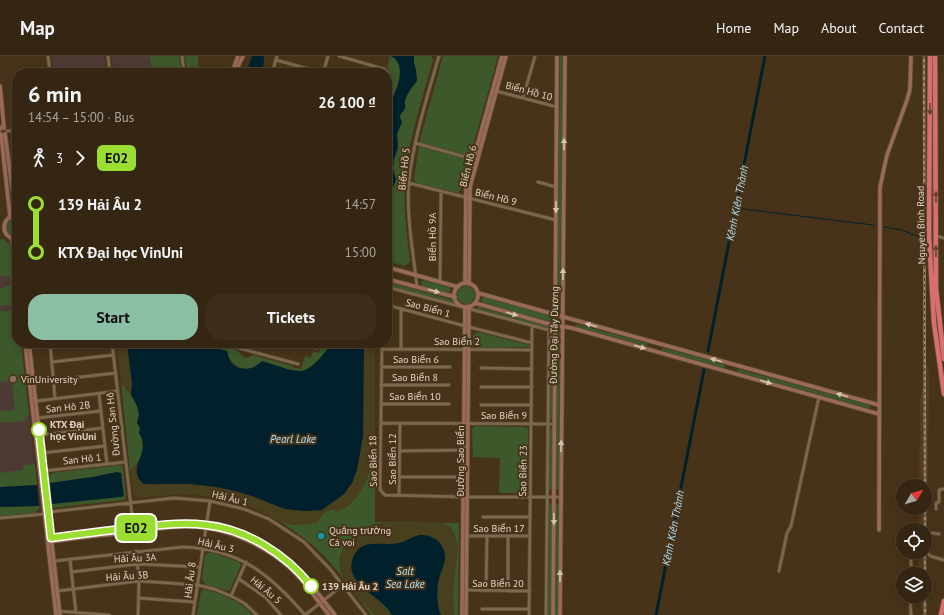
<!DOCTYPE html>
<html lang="en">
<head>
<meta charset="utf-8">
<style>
  :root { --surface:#352613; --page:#3d2e1c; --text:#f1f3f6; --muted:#aaa5a0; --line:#4f4333; --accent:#8abfa5 }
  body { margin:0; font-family:"PT Sans",sans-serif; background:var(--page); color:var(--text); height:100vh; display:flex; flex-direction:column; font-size:15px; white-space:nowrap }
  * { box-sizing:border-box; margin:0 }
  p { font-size:13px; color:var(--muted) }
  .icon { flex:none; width:22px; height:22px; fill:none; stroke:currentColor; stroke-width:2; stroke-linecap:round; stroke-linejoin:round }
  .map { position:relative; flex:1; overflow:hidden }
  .drawer { position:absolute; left:12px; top:12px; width:380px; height:280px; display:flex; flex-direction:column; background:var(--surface); border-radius:16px; box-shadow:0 2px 10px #0003,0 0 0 1px var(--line) }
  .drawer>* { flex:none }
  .badge { padding:0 8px; border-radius:6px; font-size:14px; line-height:26px }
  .needle { width:26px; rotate:52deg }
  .fabs { position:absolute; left:896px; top:423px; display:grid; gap:8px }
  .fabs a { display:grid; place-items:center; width:36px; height:36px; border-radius:50%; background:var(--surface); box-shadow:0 2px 10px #0003,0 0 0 1px var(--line); font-size:20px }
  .map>.badge { position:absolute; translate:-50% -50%; box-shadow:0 0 0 2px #fff }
  .legs { display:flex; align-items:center; gap:6px; height:44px; padding:0 16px; font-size:13px }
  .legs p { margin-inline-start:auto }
  .overview { display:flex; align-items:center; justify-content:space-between; height:68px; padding:0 16px }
  h1 { font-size:22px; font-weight:700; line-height:30px }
  .button { display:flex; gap:8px; margin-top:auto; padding:8px 16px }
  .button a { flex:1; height:46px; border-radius:16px; background:var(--accent); color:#111; font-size:16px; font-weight:700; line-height:46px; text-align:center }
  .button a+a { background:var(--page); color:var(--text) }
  ul { padding:0 16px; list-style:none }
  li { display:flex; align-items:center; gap:14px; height:48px; font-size:15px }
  li i { display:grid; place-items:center; width:6px; height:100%; margin:0 5px; background:currentColor }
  li i::after { content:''; width:10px; height:10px; margin:-5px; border:3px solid; border-radius:50%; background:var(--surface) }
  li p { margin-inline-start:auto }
  li:first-child i { background:linear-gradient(#0000 50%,currentColor 0) }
  li:last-child i { background:linear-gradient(currentColor 50%,#0000 0) }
  header { display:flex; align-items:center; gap:24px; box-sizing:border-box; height:56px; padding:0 20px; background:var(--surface); border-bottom:1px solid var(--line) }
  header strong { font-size:19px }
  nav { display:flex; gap:22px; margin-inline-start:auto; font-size:14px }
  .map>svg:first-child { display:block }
  .built { fill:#553c1b }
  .education { fill:#4e3a35 }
  .green { fill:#3d592c }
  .sand { fill:#483f1f }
  .water { fill:#00212c }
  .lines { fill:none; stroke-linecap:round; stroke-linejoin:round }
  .stream { stroke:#00212c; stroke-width:1 }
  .canal { stroke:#00212c; stroke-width:3 }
  .street-casing { stroke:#5f4f38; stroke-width:4 }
  .secondary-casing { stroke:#5f4f38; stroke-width:5 }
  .highway-casing { stroke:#5f4f38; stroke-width:6 }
  .street { stroke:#7e684d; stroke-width:2.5 }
  .secondary { stroke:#996a57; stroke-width:3.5 }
  .highway { stroke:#d96e6e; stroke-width:4.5 }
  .rail-casing { stroke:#9b8a76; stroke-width:2.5 }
  .rail { stroke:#473319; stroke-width:1; stroke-dasharray:3; stroke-linecap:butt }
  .oneway { fill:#6c422e }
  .oneway2 { fill:#d5c3b4 }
  .line-1-casing { stroke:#fff; stroke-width:9 }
  .line-1 { stroke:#9cdd31; stroke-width:6 }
  .education-dot { fill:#8d6e63; stroke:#473319; stroke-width:1.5 }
  .stop-1-dot { fill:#fff; stroke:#9cdd31; stroke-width:2 }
  .culture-dot { fill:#0f9aa8; stroke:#473319; stroke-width:1.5 }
  .labels { text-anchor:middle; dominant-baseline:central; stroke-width:4; stroke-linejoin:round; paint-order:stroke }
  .street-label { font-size:10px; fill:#e0d3c4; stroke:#473319 }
  .poi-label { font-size:10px; fill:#e0d3c4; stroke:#473319; text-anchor:start }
  .stop-label { font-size:10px; font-weight:bold; fill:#e0d3c4; stroke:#473319; text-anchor:start }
  .water-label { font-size:11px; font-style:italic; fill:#b2e2f5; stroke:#473319 }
</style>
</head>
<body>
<header>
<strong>Map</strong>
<nav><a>Home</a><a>Map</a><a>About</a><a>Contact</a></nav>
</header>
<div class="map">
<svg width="944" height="559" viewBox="0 0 944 559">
  <rect width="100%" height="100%" fill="#473319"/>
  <path class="built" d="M924,295h1l4,24v18l-3,222h-3l-3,-19h5v-22h-6v-22h6v-22h-6v-22h6v-22h-6l1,-85 4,-28z"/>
  <path class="education" d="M52,0h52l2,17h-52z
    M111,0h39l2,17h-38l1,-1 -1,-6 -2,-1z
    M0,183h3l7,5 7,64v35h4l16,142 -37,2z"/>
  <path class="green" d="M150,0h29l2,14 -29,3z
    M185,0h13v10l25,7h-36z
    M390,0c21,5 3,42 -3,53v-20l4,-15 -4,-7z
    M414,0h17l2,4c-11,40 -25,80 -28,122 -2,27 2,53 5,80l-6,4 -17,-5v-58l9,-23 -3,-11 1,-10 4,-10 -1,-15 5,-12c-5,-9 1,-8 3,-14 1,-3 -1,-5 0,-7 3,-8 7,-14 12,-20l-1,-11 -2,-7z
    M443,0h55l-28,101 -51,-14z
    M560,0h3l-3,251 -1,2 -2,-2z
    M419,90l50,14 -8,29 -3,4 -42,-10 -2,-4z
    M12,163h5v17h-6l-5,-6v-6z
    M0,183h3l7,5 6,56 -5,5 -11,1v-17l11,-4 -1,-8 -10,-1z
    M424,224l25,7 2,4 -4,2 -25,-7 -1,-4z
    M391,227l62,17 1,2 -2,1 -61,-17 -1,-2z
    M457 239a9 9 0 1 1 18 0a9 9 0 1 1-18 0Z
    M485,241l65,18 2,4 -4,2 -65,-18 -2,-4z
    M478,251l68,18 1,2 -2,1 -66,-18 -2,-2z
    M0,255h11l1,1 5,2v29h4l8,72 -4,3v3l-25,2v-12l15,-1 -3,-29 -12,1v-20l4,-3 -4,2z
    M576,268l71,19 1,1 -2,2 -69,-19z
    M551,273l2,1 -1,88 -1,2 -2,-2 1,-88z
    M558,274l2,2 -1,157 -2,1 -1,-1 1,-157z
    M477,276l52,13 1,2 -53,1 -4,-3v-10z
    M196,287c10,0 33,2 41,8 5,3 4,6 10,7l6,-3 39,11 2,2 7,1 4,-13 6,2 2,-7 6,2 2,-10h11c-8,11 -17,24 -30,28l-45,-5c-13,7 -27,0 -30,-15z
    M663,292l60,16 2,2 -2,2 -60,-17 -1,-2z
    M738,313l131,36 1,1 -2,2 -130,-36 -1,-1z
    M121,326l14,18 2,6 2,8 -2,9 3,5 -1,5 3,6 1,9 -1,8 -3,5 -9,10z
    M475,370l51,1 2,2v60l-3,4h-26l1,-35 -27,-1 -1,-28z
    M551,372l1,1v60l-2,1 -1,-1v-60z
    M374,393h1v73l84,1 -1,92h-87c-17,-22 -33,-46 -53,-65 -12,-11 -25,-20 -39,-29l13,4 24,-2 8,-10 3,-2 23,-7 12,-15 7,-17z
    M35,408l2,21 -37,2v-14l22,-3 2,-2 -1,-3z
    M121,409l2,2 3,30 -2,3 -72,8 -3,-31 3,-4z
    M550,447l2,2 -1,110h-3l1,-110z
    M557,447l2,2 -1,110h-3l1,-110z
    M39,450v3l-4,4 -35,3v-9z
    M210,496l29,10 2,3 -11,25 -3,1 -22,-7 -3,-5 3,-23z
    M204,533c19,5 35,12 49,26h-56l4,-24z"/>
  <path class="sand" d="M117,287h10l5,41 -1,11 -10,-13z
    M364,287h11c0,20 0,39 0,59 0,37 3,91 -37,110l-5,-3c-11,2 -9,8 -17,14l-24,2 -13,-4 -37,-18 -28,-6 -32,-3 -46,4 -2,-2 -4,-25 6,-7 1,9 14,12c28,-2 58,-2 85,6 17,4 32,13 49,18 7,2 14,2 21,2l57,-75z
    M441,466l9,5 4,5 4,15 -5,45 1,23h-13c-5,-13 -3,-29 -1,-42l-26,-36 -7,4 -10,3h-29l-11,7 19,46 16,18h-17c-11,-11 -28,-27 -33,-40 -11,-26 15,-47 38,-52 6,-1 14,0 21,0 13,0 27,-1 40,-1z"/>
  <path class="water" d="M252,0h12l-1,17h-17z
    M391,0h23v7l2,7 1,11c-5,6 -10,12 -12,20 -1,2 1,4 0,7 -2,6 -8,5 -3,14l-5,12 1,13 -4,12 -1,10 3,11 -9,23v-93c7,-14 23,-44 4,-54z
    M127,287h69l31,8c3,20 22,23 35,10 11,3 30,11 40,10 10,-1 24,-20 30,-28h32l-1,93 -6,34 -5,13 -8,11 -22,16 -16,1 -21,-2 -33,-13 -17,-5 -19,-4 -27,-3h-45c-20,-16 9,-31 -5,-51l1,-5 -3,-5 2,-9 -2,-8 -6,-11 1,-11z
    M117,416l4,1 3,23 -2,1 -70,7 -2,-21 42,-6z
    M37,429l2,21 -39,1v-20z
    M419,479c14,-1 27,8 26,24 -1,8 -6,16 -7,25 -1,10 -1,22 3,31h-49c-9,-15 -25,-21 -35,-34 -5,-6 -7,-13 -5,-20 7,-25 29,-14 47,-18 7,-2 13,-6 20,-8z"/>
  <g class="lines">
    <path class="stream" d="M735,152l138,17
      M884,171l18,3 17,7"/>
    <path class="canal" d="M708,295l57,-295
      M656,559l48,-245"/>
    <defs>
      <path id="street" d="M48,0l2,17
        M108,0l2,17
        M182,0l2,17
        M339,0l45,13 4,4 -1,4
        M276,4l47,13
        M272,17l5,-17
        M323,17l5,-17
        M496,35l61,16
        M523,42l12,-42
        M7,75l10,-1
        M415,87l58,16
        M538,126l18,5
        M409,127l147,37
        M936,180l8,2
        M440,226l1,-91
        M417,230c-4,-34 -11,-72 -8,-106 5,-42 18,-83 30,-124
        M387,231l162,43
        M387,249l78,21
        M469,271l63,16
        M50,287l5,55
        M112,287l22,189
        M220,287l78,21
        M299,287l18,5
        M382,287l-2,145 1,3 4,4 83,2h93
        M50,288l6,-1
        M382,293l150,1
        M401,293v-40
        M246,294l2,-7
        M52,306l61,-7
        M382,311h68
        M481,312l51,1
        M54,324l62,-7
        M381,329h68
        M481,331h51
        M99,338l8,70
        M36,345l82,-10
        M381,348h68
        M481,349h51
        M37,362l64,-7
        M381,367l173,1
        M40,379l63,-7
        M400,395l64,-1
        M42,397l63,-7
        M43,415l83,-9
        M400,421h63
        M399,439l1,-72
        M936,453v-6l3,-1v-12l5,-1
        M49,456l125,-14 36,3 34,8 25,10 35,23 26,27 36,46
        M483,461h47
        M0,462l45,-4
        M939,478l-8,-1 -2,1 -1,19 2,3 14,4
        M467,480h63
        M898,492h5
        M136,495l3,30 -1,34
        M70,503l6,54
        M54,505l129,-14c56,2 87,27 122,68
        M779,515l8,-38 4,-7 28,-129
        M71,516l67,-8 62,3
        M911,518v-22
        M239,523l26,18 16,18
        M466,534l64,1
        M57,535l82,-10 59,4 16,4 17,7 13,7 13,12
        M486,535l1,-55
        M508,535v-55
        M231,540l15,-34
        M910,540l1,19
        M138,542l57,4
        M482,553h47
        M56,555l53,4
        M193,559l17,-114
        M305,559l38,-30
        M529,559l3,-289
        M546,559l3,-291"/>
      <path id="secondary" d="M230,17l4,-6 4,-11
        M235,17l8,-17
        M0,30l4,42
        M0,71v2
        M1,78l9,82
        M5,78l11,82
        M17,160c-17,-2 -17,25 0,22
        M12,183l5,38
        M387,211l71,20
        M387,223l68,18
        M465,227l1,-97 36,-130
        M454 239a12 12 0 1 1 24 0a12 12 0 1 1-24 0Z
        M469,228l1,-97 36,-131
        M478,237l401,112
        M475,247l74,21 23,4 307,86
        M25,287l31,272
        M29,287l31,272
        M879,474l1,-343 7,-32 20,-55 3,-11 1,-33
        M47,482c24,-3 49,-6 73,-9 19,-2 40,-5 60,-5 44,0 86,16 118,47 14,13 25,29 37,44
        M48,486c28,-4 56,-7 85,-10 23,-3 49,-8 73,-4 30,4 61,20 84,40 15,14 26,31 39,47
        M462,559l3,-308
        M466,559l3,-309
        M553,559l4,-559
        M560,559l5,-559"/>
      <path id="highway" d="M930,0l-1,180 5,87 10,71
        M935,0l1,233 8,70
        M941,559l3,-14"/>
    </defs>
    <use href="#street" class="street-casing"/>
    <use href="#secondary" class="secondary-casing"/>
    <use href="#highway" class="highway-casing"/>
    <use href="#street" class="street"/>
    <use href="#secondary" class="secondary"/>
    <use href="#highway" class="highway"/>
    <defs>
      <path id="rail" d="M924,0l1,430
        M925,452v22
        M925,496v22
        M925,559v-19"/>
    </defs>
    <use href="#rail" class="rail-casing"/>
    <use href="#rail" class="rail"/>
  </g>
  <defs><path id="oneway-solid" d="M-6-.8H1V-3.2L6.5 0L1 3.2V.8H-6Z"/></defs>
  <g class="oneway">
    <use href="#oneway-solid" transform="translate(930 53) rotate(90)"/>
    <use href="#oneway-solid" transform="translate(936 141) rotate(-90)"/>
    <use href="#oneway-solid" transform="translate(936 195) rotate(-90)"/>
  </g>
  <g class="oneway2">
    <use href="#oneway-solid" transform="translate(564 88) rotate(-90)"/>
    <use href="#oneway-solid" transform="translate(556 151) rotate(91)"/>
    <use href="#oneway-solid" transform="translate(563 218) rotate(-90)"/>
    <use href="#oneway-solid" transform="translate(434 235) rotate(16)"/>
    <use href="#oneway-solid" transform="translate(512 258) rotate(16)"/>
    <use href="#oneway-solid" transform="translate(591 269) rotate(-164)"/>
    <use href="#oneway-solid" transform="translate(640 291) rotate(16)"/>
    <use href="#oneway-solid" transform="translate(716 304) rotate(-164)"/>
    <use href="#oneway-solid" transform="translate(766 326) rotate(16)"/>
    <use href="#oneway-solid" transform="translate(842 339) rotate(-164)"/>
    <use href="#oneway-solid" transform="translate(561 390) rotate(-89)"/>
    <use href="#oneway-solid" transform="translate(554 463) rotate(90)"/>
    <use href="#oneway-solid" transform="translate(560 520) rotate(-90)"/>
  </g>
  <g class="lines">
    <defs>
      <path id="line-1" d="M39,374l12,108c29,-4 59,-8 88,-11 22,-2 44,-5 67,-2 40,4 80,29 105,61"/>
    </defs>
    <use href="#line-1" class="line-1-casing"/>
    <use href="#line-1" class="line-1"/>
  </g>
  <circle class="education-dot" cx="13" cy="323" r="4"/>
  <g class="stop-1-dot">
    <circle cx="39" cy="374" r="7"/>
    <circle cx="311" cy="530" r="7"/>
  </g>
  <circle class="culture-dot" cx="321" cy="480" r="4"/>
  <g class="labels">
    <g class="street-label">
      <text transform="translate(529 35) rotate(15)">Biển Hồ 10</text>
      <text transform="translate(468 110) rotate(-76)">Biển Hồ 6</text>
      <text transform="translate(404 113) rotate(-84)">Biển Hồ 5</text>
      <text transform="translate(496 141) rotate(14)">Biển Hồ 9</text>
      <text transform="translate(921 169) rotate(-91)">Nguyen Binh Road</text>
      <text transform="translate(432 181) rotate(-90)">Biển Hồ 9A</text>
      <text transform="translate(428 252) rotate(15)">Sao Biển 1</text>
      <text transform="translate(554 279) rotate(-89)">Đường Đại Tây Dương</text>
      <text x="457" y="285">Sao Biển 2</text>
      <text x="416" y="303">Sao Biển 6</text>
      <text x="415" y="321">Sao Biển 8</text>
      <text x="415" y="340">Sao Biển 10</text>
      <text transform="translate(68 351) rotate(-6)">San Hô 2B</text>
      <text x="504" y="359">Sao Biển 9</text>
      <text transform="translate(113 368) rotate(-96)">Đường San Hô</text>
      <text transform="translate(82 403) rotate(-6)">San Hô 1</text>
      <text transform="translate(392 403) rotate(-90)">Sao Biển 12</text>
      <text transform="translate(373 405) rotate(-91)">Sao Biển 18</text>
      <text transform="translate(460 405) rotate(-90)">Đường Sao Biển</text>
      <text transform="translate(523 415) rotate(-89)">Sao Biển 23</text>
      <text transform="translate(230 442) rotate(14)">Hải Âu 1</text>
      <text x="499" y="472">Sao Biển 17</text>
      <text transform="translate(216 489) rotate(13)">Hải Âu 3</text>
      <text transform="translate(135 502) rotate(-3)">Hải Âu 3A</text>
      <text transform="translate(127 520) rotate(-4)">Hải Âu 3B</text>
      <text transform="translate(190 524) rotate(-83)">Hải Âu 8</text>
      <text x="498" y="527">Sao Biển 20</text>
      <text transform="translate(266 534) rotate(40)">Hải Âu 5</text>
    </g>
    <g class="poi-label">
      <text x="21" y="323">VinUniversity</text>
      <text x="329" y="474">Quảng trường<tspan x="329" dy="12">Cá voi</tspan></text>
    </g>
    <g class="stop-label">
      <text x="50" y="368">KTX Đại<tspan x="50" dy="12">học VinUni</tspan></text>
      <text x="322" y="530">139 Hải Âu 2</text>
    </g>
    <g class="water-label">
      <text transform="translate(737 147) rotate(-79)">Kênh Kiên Thành</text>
      <text x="293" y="383">Pearl Lake</text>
      <text transform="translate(673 472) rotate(-79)">Kênh Kiên Thành</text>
      <text x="405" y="515">Salt<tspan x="405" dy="13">Sea Lake</tspan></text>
    </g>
  </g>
</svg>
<div class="fabs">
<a><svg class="needle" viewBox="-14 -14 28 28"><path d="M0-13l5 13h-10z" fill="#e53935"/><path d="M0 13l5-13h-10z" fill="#aaa5a0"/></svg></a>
<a><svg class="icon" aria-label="locate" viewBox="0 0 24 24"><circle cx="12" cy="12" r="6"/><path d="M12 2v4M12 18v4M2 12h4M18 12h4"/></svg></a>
<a><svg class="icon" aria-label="layers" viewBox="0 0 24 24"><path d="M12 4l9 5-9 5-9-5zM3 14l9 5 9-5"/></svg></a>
</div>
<b class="badge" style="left:136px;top:472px;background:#9cdd31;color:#111">E02</b>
<section class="drawer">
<div class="overview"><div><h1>6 min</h1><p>14:54 – 15:00 · Bus</p></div><b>26 100 ₫</b></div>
<div class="legs"><svg class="icon" aria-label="walk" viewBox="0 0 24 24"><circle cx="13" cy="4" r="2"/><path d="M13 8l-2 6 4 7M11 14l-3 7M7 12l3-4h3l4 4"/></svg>3<svg class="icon" aria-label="forward" viewBox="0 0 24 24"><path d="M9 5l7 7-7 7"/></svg><b class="badge" style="background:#9cdd31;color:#111">E02</b></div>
<ul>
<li><i style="color:#9cdd31"></i><b>139 Hải Âu 2</b><p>14:57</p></li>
<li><i style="color:#9cdd31"></i><b>KTX Đại học VinUni</b><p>15:00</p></li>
</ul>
<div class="button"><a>Start</a><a>Tickets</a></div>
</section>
</div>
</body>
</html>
